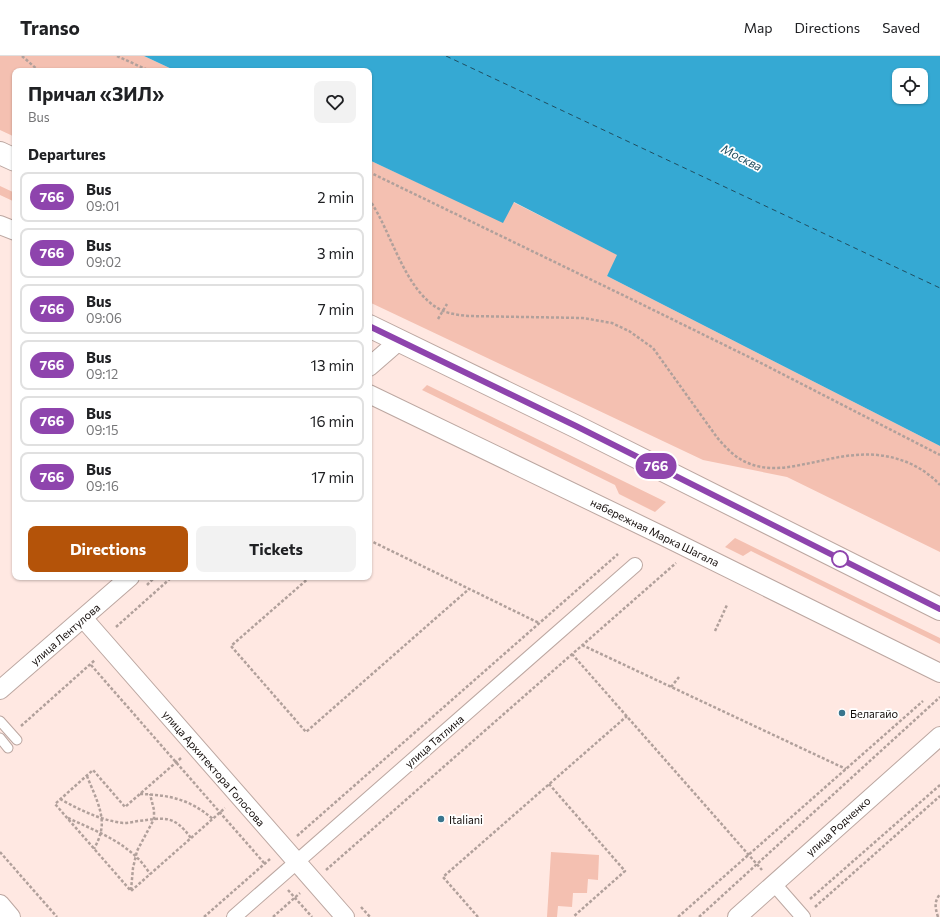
<!DOCTYPE html>
<html lang="en">
<head>
<meta charset="utf-8">
<style>
  :root { --surface:#fff; --page:#f2f2f2; --text:#202124; --muted:#757577; --line:#e0e0e0; --accent:#b45309 }
  body { margin:0; font-family:Commissioner,sans-serif; background:var(--page); color:var(--text); height:100vh; display:flex; flex-direction:column; font-size:15px; white-space:nowrap }
  * { box-sizing:border-box; margin:0 }
  p { font-size:13px; color:var(--muted) }
  .icon { flex:none; width:22px; height:22px; fill:none; stroke:currentColor; stroke-width:2; stroke-linecap:round; stroke-linejoin:round }
  .map { position:relative; flex:1; overflow:hidden }
  .side { position:absolute; left:12px; top:12px; width:360px; height:512px; display:flex; flex-direction:column; background:var(--surface); border-radius:8px; box-shadow:0 1px 3px #0004 }
  .side>* { flex:none }
  .badge { padding:0 8px; border-radius:13px; font-size:14px; line-height:26px }
  .buttons { position:absolute; left:892px; top:12px; display:grid; gap:8px }
  .buttons a { display:grid; place-items:center; width:36px; height:36px; border-radius:8px; background:var(--surface); box-shadow:0 1px 3px #0004; font-size:20px }
  .map>.badge { position:absolute; translate:-50% -50%; box-shadow:0 0 0 2px #fff }
  h2 { padding:0 16px; font-size:15px; line-height:36px }
  .round { display:grid; place-items:center; flex:none; width:42px; height:42px; border-radius:8px; background:var(--page) }
  .head { display:flex; align-items:center; justify-content:space-between; height:68px; padding:0 16px }
  h1 { font-size:19px; font-weight:700; line-height:30px }
  .button { display:flex; gap:8px; margin-top:auto; padding:8px 16px }
  .button a { flex:1; height:46px; border-radius:8px; background:var(--accent); color:#fff; font-size:16px; font-weight:700; line-height:46px; text-align:center }
  .button a+a { background:var(--page); color:var(--text) }
  ul { padding:0; list-style:none }
  li { display:flex; align-items:center; gap:12px; height:50px; margin:0 8px 6px; padding:0 8px; border:2px solid var(--line); border-radius:8px }
  li div { flex:1 }
  li b { display:block; font-size:15px }
  li em { font-style:normal }
  li .badge { min-width:44px; font-weight:700; text-align:center }
  header { display:flex; align-items:center; gap:24px; box-sizing:border-box; height:56px; padding:0 20px; background:var(--surface); border-bottom:1px solid var(--line) }
  header strong { font-size:19px }
  nav { display:flex; gap:22px; margin-inline-start:auto; font-size:14px }
  .map>svg:first-child { display:block }
  .green { fill:#f4c0b1 }
  .water { fill:#35a9d3; fill-rule:evenodd }
  .lines { fill:none; stroke-linecap:round; stroke-linejoin:round }
  .ferry { stroke:#204e60; stroke-width:1; stroke-dasharray:5 4; stroke-linecap:butt }
  .service-casing { stroke:#bca7a1; stroke-width:11 }
  .pedestrian-casing { stroke:#bca7a1; stroke-width:16 }
  .minor-casing { stroke:#bca7a1; stroke-width:20 }
  .secondary-casing { stroke:#bca7a1; stroke-width:24 }
  .path { stroke:#b1a09b; stroke-width:2.5; stroke-dasharray:3 2; stroke-linecap:butt }
  .service { stroke:#fff; stroke-width:9 }
  .pedestrian { stroke:#fff; stroke-width:14 }
  .minor { stroke:#fff; stroke-width:18 }
  .secondary { stroke:#fff; stroke-width:22 }
  .line-casing { stroke:#fff; stroke-width:9 }
  .line { stroke:#8e44ad; stroke-width:6 }
  .stop-dot { fill:#fff; stroke:#8e44ad; stroke-width:2 }
  .poi-dot { fill:#39758d; stroke:#fff; stroke-width:1.5 }
  .labels { text-anchor:middle; dominant-baseline:central; stroke-width:3.5; stroke-linejoin:round; paint-order:stroke }
  .street-label { font-size:11px; fill:#130c0a; stroke:#fff }
  .poi-label { font-size:11px; fill:#130c0a; stroke:#fff; text-anchor:start }
  .water-label { font-size:12px; font-style:italic; fill:#204e60; stroke:#fff }
</style>
</head>
<body>
<header>
<strong>Transo</strong>
<nav><a>Map</a><a>Directions</a><a>Saved</a></nav>
</header>
<div class="map">
<svg width="940" height="861" viewBox="0 0 940 861">
  <rect width="100%" height="100%" fill="#ffe8e2"/>
  <path class="green" d="M0,0h144l32,15h-161v66l-15,-7z
    M369,104l134,62 10,-20 105,53 -11,21 333,170v106l-153,-75 -84,-17 -334,-158z
    M0,130l15,7v9l-15,-7z
    M427,329l239,117 -11,10 -36,-18 -4,-9 -193,-95z
    M735,482l205,100v6l-189,-93 -8,5 -18,-9z
    M551,796l48,3 -1,25 -10,-1 -1,14h-14l-1,14 -14,-1 -1,11h-10z"/>
  <path class="water" d="M144,0h796v390l-333,-170 10,-21 -103,-53 -11,21 -134,-63v-89h-193zM899,19h22v22h-22z"/>
  <g class="lines">
    <path class="ferry" d="M446,0l494,232"/>
    <defs>
      <path id="service" d="M0,665l17,19
        M0,682l8,10"/>
      <path id="pedestrian" d="M774,828l29,33
        M234,861l401,-352"/>
      <path id="minor" d="M0,169l15,6
        M369,311l31,-27
        M369,338l296,143 275,136
        M83,562l262,299
        M0,634l130,-113
        M0,848l11,13
        M737,861l203,-181"/>
      <path id="secondary" d="M0,97l15,7
        M369,270l206,100 365,183"/>
    </defs>
    <use href="#service" class="service-casing"/>
    <use href="#pedestrian" class="pedestrian-casing"/>
    <use href="#minor" class="minor-casing"/>
    <use href="#secondary" class="secondary-casing"/>
    <path class="path" d="M22,0l17,15
      M117,0l33,15
      M369,116l262,127 126,62 183,94
      M369,143c23,33 35,92 72,111 9,4 18,5 27,6l115,2 29,5 17,8 24,17 63,88c8,10 19,22 32,27 18,8 39,5 57,1 17,-3 34,-8 51,-9 31,-3 63,7 84,30
      M438,263l9,-15
      M369,484l170,83
      M310,521l-79,69 75,86 163,-143
      M147,529l8,-8
      M116,571l56,-50
      M715,575l12,-26
      M582,589l264,124
      M572,598l190,216
      M91,609l174,199
      M671,631l8,-10
      M21,670l74,-66
      M181,702l-56,49 -32,-37 -38,34 76,87 94,-83
      M87,720c6,16 18,37 14,55 -1,6 -4,12 -7,18
      M549,728l76,87 -52,46
      M140,738c30,1 49,5 73,25
      M60,743c20,11 40,21 63,24 5,0 10,-1 15,-2 27,-3 35,-7 53,17
      M68,762c30,14 64,26 82,56
      M297,780l321,-282
      M0,796l57,65
      M326,814l350,-307
      M131,834l2,-22 4,-17 17,-32v-9l-4,-16
      M288,834l24,27
      M810,843l130,-114
      M361,851l9,10
      M815,851l125,-111
      M204,861l66,-58
      M273,861l27,-24
      M478,861l-35,-40 184,-161
      M678,861l245,-216
      M699,861l241,-220
      M938,861c-3,-10 -4,-15 2,-23"/>
    <use href="#service" class="service"/>
    <use href="#pedestrian" class="pedestrian"/>
    <use href="#minor" class="minor"/>
    <use href="#secondary" class="secondary"/>
  </g>
  <g class="lines">
    <defs>
      <path id="line" d="M369,270l207,100 364,183"/>
    </defs>
    <use href="#line" class="line-casing"/>
    <use href="#line" class="line"/>
  </g>
  <circle class="stop-dot" cx="840" cy="503" r="8"/>
  <g class="poi-dot">
    <circle cx="842" cy="657" r="4"/>
    <circle cx="441" cy="763" r="4"/>
  </g>
  <g class="labels">
    <g class="street-label">
      <text transform="translate(655 476) rotate(26)">набережная Марка Шагала</text>
      <text transform="translate(65 578) rotate(-41)">улица Лентулова</text>
      <text transform="translate(434 685) rotate(-41)">улица Татлина</text>
      <text transform="translate(214 712) rotate(49)">улица Архитектора Голосова</text>
      <text transform="translate(838 770) rotate(-42)">улица Родченко</text>
    </g>
    <g class="poi-label">
      <text x="850" y="657">Белагайо</text>
      <text x="449" y="763">Italiani</text>
    </g>
    <g class="water-label">
      <text transform="translate(742 101) rotate(27)">Москва</text>
    </g>
  </g>
</svg>
<div class="buttons">
<a><svg class="icon" aria-label="locate" viewBox="0 0 24 24"><circle cx="12" cy="12" r="6"/><path d="M12 2v4M12 18v4M2 12h4M18 12h4"/></svg></a>
</div>
<b class="badge" style="left:656px;top:410px;background:#8e44ad;color:#fff">766</b>
<section class="side">
<div class="head"><div><h1>Причал «ЗИЛ»</h1><p>Bus</p></div><a class="round"><svg class="icon" aria-label="heart" viewBox="0 0 24 24"><path d="M12 20l-8-8c-3-5 5-10 8-4 3-6 11-1 8 4z"/></svg></a></div>
<h2>Departures</h2>
<ul>
<li><span class="badge" style="background:#8e44ad;color:#fff">766</span><div><b>Bus</b><p>09:01</p></div><em>2 min</em></li>
<li><span class="badge" style="background:#8e44ad;color:#fff">766</span><div><b>Bus</b><p>09:02</p></div><em>3 min</em></li>
<li><span class="badge" style="background:#8e44ad;color:#fff">766</span><div><b>Bus</b><p>09:06</p></div><em>7 min</em></li>
<li><span class="badge" style="background:#8e44ad;color:#fff">766</span><div><b>Bus</b><p>09:12</p></div><em>13 min</em></li>
<li><span class="badge" style="background:#8e44ad;color:#fff">766</span><div><b>Bus</b><p>09:15</p></div><em>16 min</em></li>
<li><span class="badge" style="background:#8e44ad;color:#fff">766</span><div><b>Bus</b><p>09:16</p></div><em>17 min</em></li>
</ul>
<div class="button"><a>Directions</a><a>Tickets</a></div>
</section>
</div>
</body>
</html>
